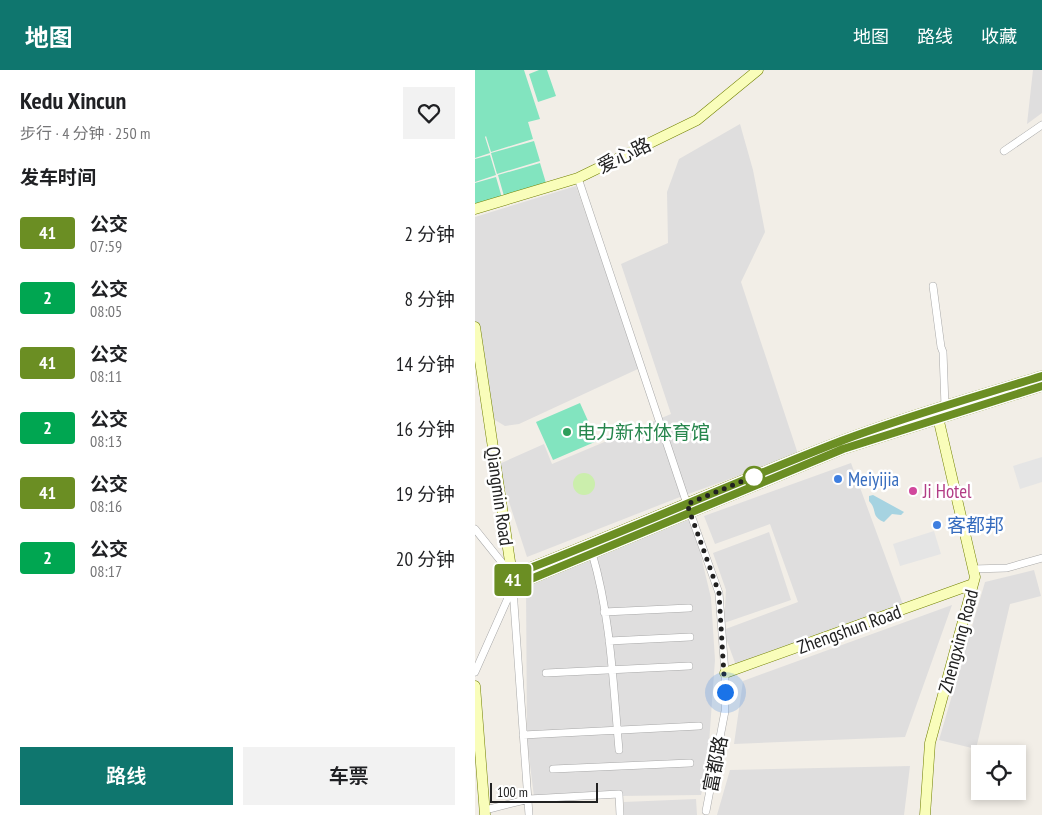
<!DOCTYPE html>
<html lang="zh">
<head>
<meta charset="utf-8">
<style>
  :root { --surface:#fff; --page:#f2f2f2; --text:#202124; --muted:#757577; --accent:#0f766e }
  body { margin:0; font-family:"PT Sans Narrow","Noto Sans SC",sans-serif; background:var(--page); color:var(--text); height:100vh; display:flex; flex-direction:column; font-size:19px; white-space:nowrap }
  * { box-sizing:border-box; margin:0 }
  p { font-size:16px; color:var(--muted) }
  .icon { flex:none; width:28px; height:28px; fill:none; stroke:currentColor; stroke-width:2; stroke-linecap:round; stroke-linejoin:round }
  .map { position:relative; flex:1; overflow:hidden }
  .sheet { display:flex; flex-direction:column; background:var(--surface); width:475px }
  .sheet>* { flex:none }
  .badge { padding:0 10px; border-radius:4px; font-size:18px; line-height:32px }
  .buttons { position:absolute; left:496px; top:675px; display:grid; gap:10px }
  .buttons a { display:grid; place-items:center; width:55px; height:55px; border-radius:0px; background:var(--surface); box-shadow:0 2px 8px #0003; font-size:25px }
  .scale { position:absolute; left:15px; bottom:12px; width:108px; box-sizing:border-box; padding-left:5px; border:2px solid #212121; border-top:0; font-size:14px; line-height:18px; white-space:nowrap; color:#212121; -webkit-text-stroke:4px #fff; paint-order:stroke }
  .you { position:absolute; width:25px; height:25px; margin:-12px; border:4px solid #fff; border-radius:50%; background:#1a73e8; box-shadow:0 0 0 8px #1a73e833 }
  .map>.badge { position:absolute; translate:-50% -50%; box-shadow:0 0 0 2px #fff }
  h2 { padding:0 20px; font-size:19px; line-height:45px }
  .round { display:grid; place-items:center; flex:none; width:52px; height:52px; border-radius:0px; background:var(--page) }
  .head { display:flex; align-items:center; justify-content:space-between; height:85px; padding:0 20px }
  h1 { font-size:24px; font-weight:600; line-height:38px }
  .action { display:flex; gap:10px; margin-top:auto; padding:10px 20px }
  .action a { flex:1; height:58px; border-radius:0px; background:var(--accent); color:#fff; font-size:20px; font-weight:600; line-height:58px; text-align:center }
  .action a+a { background:var(--page); color:var(--text) }
  ul { padding:0; list-style:none }
  li { display:flex; align-items:center; gap:15px; height:65px; padding:0 20px }
  li div { flex:1 }
  li b { display:block; font-size:19px }
  li em { font-style:normal }
  li .badge { min-width:55px; font-weight:700; text-align:center }
  header { display:flex; align-items:center; gap:30px; box-sizing:border-box; height:70px; padding:0 25px; background:var(--accent); color:#fff }
  header strong { font-size:24px }
  nav { display:flex; gap:28px; margin-inline-start:auto; font-size:18px }
  main { display:flex; flex:1; min-height:0 }
  .map>svg:first-child { display:block }
  .residential { fill:#dfdede }
  .grass { fill:#cbeeac }
  .pitch { fill:#82e4bf }
  .parking { fill:#e5e5e5 }
  .water { fill:#a6d3e1 }
  .lines { fill:none; stroke-linecap:round; stroke-linejoin:round }
  .street-casing { stroke:#a8a8a8; stroke-width:8 }
  .secondary-casing { stroke:#718000; stroke-width:11 }
  .street { stroke:#fff; stroke-width:7 }
  .secondary { stroke:#f9fdba; stroke-width:10 }
  .line-casing { stroke:#fff; stroke-width:11 }
  .line { stroke:#6b8e23; stroke-width:8 }
  .walk { stroke:#212121; stroke-width:5; stroke-dasharray:0 9 }
  .leisure-dot { fill:#2e9e5b; stroke:#fff; stroke-width:2 }
  .stop-dot { fill:#fff; stroke:#6b8e23; stroke-width:2.5 }
  .shop-dot { fill:#3f7fe0; stroke:#fff; stroke-width:2 }
  .hotel-dot { fill:#d1479c; stroke:#fff; stroke-width:2 }
  .labels { text-anchor:middle; dominant-baseline:central; stroke-width:5; stroke-linejoin:round; paint-order:stroke }
  .street-label { font-size:19px; fill:#212121; stroke:#fff }
  .leisure-label { font-size:19px; fill:#27864d; stroke:#fff; text-anchor:start }
  .shop-label { font-size:19px; fill:#366cbe; stroke:#fff; text-anchor:start }
  .hotel-label { font-size:19px; fill:#b23c85; stroke:#fff; text-anchor:start }
</style>
</head>
<body>
<header>
<strong>地图</strong>
<nav><a>地图</a><a>路线</a><a>收藏</a></nav>
</header>
<main>
<section class="sheet">
<div class="head"><div><h1>Kedu Xincun</h1><p>步行 · 4 分钟 · 250 m</p></div><a class="round"><svg class="icon" aria-label="heart" viewBox="0 0 24 24"><path d="M12 20l-8-8c-3-5 5-10 8-4 3-6 11-1 8 4z"/></svg></a></div>
<h2>发车时间</h2>
<ul>
<li><span class="badge" style="background:#6b8e23;color:#fff">41</span><div><b>公交</b><p>07:59</p></div><em>2 分钟</em></li>
<li><span class="badge" style="background:#00a651;color:#fff">2</span><div><b>公交</b><p>08:05</p></div><em>8 分钟</em></li>
<li><span class="badge" style="background:#6b8e23;color:#fff">41</span><div><b>公交</b><p>08:11</p></div><em>14 分钟</em></li>
<li><span class="badge" style="background:#00a651;color:#fff">2</span><div><b>公交</b><p>08:13</p></div><em>16 分钟</em></li>
<li><span class="badge" style="background:#6b8e23;color:#fff">41</span><div><b>公交</b><p>08:16</p></div><em>19 分钟</em></li>
<li><span class="badge" style="background:#00a651;color:#fff">2</span><div><b>公交</b><p>08:17</p></div><em>20 分钟</em></li>
</ul>
<div class="action"><a>路线</a><a>车票</a></div>
</section>
<div class="map">
<svg width="567" height="745" viewBox="0 0 567 745">
  <rect width="100%" height="100%" fill="#f2eee7"/>
  <path class="residential" d="M558,0h9v43l-15,11z
    M265,54l13,46 12,62 -24,50 57,172 -118,43 -153,60 -30,-92 47,-21 8,20 119,-50 -50,-150 47,-21 -1,-51 12,-33z
    M101,116l64,182 -121,56 -14,2 -15,-9 -15,-85v-115z
    M376,393l54,147 -167,61 -15,-41 75,-28 -28,-78 -55,20 -11,-28z
    M217,448l19,80 4,62 -8,111 -6,24 -167,2 -7,-57 -1,-156z
    M294,462l22,68 -67,23 2,-33 -13,-37z
    M559,500l7,26 -31,8 -34,145 -37,-9 46,-158z
    M477,535l-47,132 -171,7 9,-63z
    M435,696l-6,49h-187l13,-45z
    M221,729l1,16h-73v-13z"/>
  <path class="grass" d="M98 414a11 11 0 1 1 22 0a11 11 0 1 1-22 0Z"/>
  <path class="pitch" d="M0,0h49l16,49 -12,3 5,17 -42,13 -5,-16 -1,1 5,16 -15,5z
    M64,0h8l9,26 -18,6 -9,-28z
    M59,71l6,20 -43,13 -6,-21z
    M15,85l6,20 -21,7v-23z
    M65,93l6,20 -42,13 -6,-21z
    M21,107l6,21 -27,8v-23z
    M105,333l17,38 -44,19 -17,-38z"/>
  <path class="parking" d="M567,387v25l-22,7 -7,-23z
    M459,461l7,23 -41,12 -7,-22z"/>
  <path class="water" d="M398,425l31,17 -3,3 -9,-1 -8,8c-14,-6 -6,-12 -15,-21v-5z"/>
  <g class="lines">
    <defs>
      <path id="street" d="M529,81l38,-26
        M103,108l109,326 32,89 6,80v38l-19,100
        M458,216l8,61 2,5 2,54
        M0,459l37,46 17,240
        M117,483c19,64 21,131 27,197
        M498,499l34,-1 35,-10
        M129,542l85,-4
        M134,571l81,-4
        M0,602l37,-83
        M71,603l143,-7
        M48,665l176,-9
        M78,699l137,-6
        M10,740l44,-11 90,-5 1,21"/>
      <path id="secondary" d="M0,139l103,-31 119,-58 61,-50
        M0,257l37,248c110,-43 218,-91 329,-134 65,-25 134,-44 201,-65
        M39,516l329,-137 199,-63
        M250,603l248,-89
        M0,616l10,129
        M450,745l5,-72 45,-166 -38,-164"/>
    </defs>
    <use href="#street" class="street-casing"/>
    <use href="#secondary" class="secondary-casing"/>
    <use href="#street" class="street"/>
    <use href="#secondary" class="secondary"/>
  </g>
  <g class="lines">
    <defs>
      <path id="line" d="M567,306c-67,21 -135,40 -201,65 -111,43 -219,92 -329,134l2,11 329,-137 199,-63"/>
    </defs>
    <use href="#line" class="line-casing"/>
    <use href="#line" class="line"/>
    <path class="walk" d="M250,622l-6,-99 -32,-89 68,-28 -1,1"/>
  </g>
  <circle class="leisure-dot" cx="92" cy="362" r="5"/>
  <circle class="stop-dot" cx="279" cy="407" r="10"/>
  <g class="shop-dot">
    <circle cx="363" cy="409" r="5"/>
    <circle cx="462" cy="455" r="5"/>
  </g>
  <circle class="hotel-dot" cx="438" cy="421" r="5"/>
  <g class="labels">
    <g class="street-label">
      <text transform="translate(149 85) rotate(-26)">爱心路</text>
      <text transform="translate(25 426) rotate(82)">Qiangmin Road</text>
      <text transform="translate(374 559) rotate(-20)">Zhengshun Road</text>
      <text transform="translate(483 571) rotate(-75)">Zhengxing Road</text>
      <text transform="translate(240 694) rotate(-79)">富都路</text>
    </g>
    <g class="leisure-label">
      <text x="102" y="362">电力新村体育馆</text>
    </g>
    <g class="shop-label">
      <text x="373" y="409">Meiyijia</text>
      <text x="472" y="455">客都邦</text>
    </g>
    <g class="hotel-label">
      <text x="448" y="421">Ji Hotel</text>
    </g>
  </g>
</svg>
<div class="buttons">
<a><svg class="icon" aria-label="locate" viewBox="0 0 24 24"><circle cx="12" cy="12" r="6"/><path d="M12 2v4M12 18v4M2 12h4M18 12h4"/></svg></a>
</div>
<div class="scale">100 m</div>
<div class="you" style="left:250px;top:622px"></div>
<b class="badge" style="left:38px;top:510px;background:#6b8e23;color:#fff">41</b>
</div>
</main>
</body>
</html>
